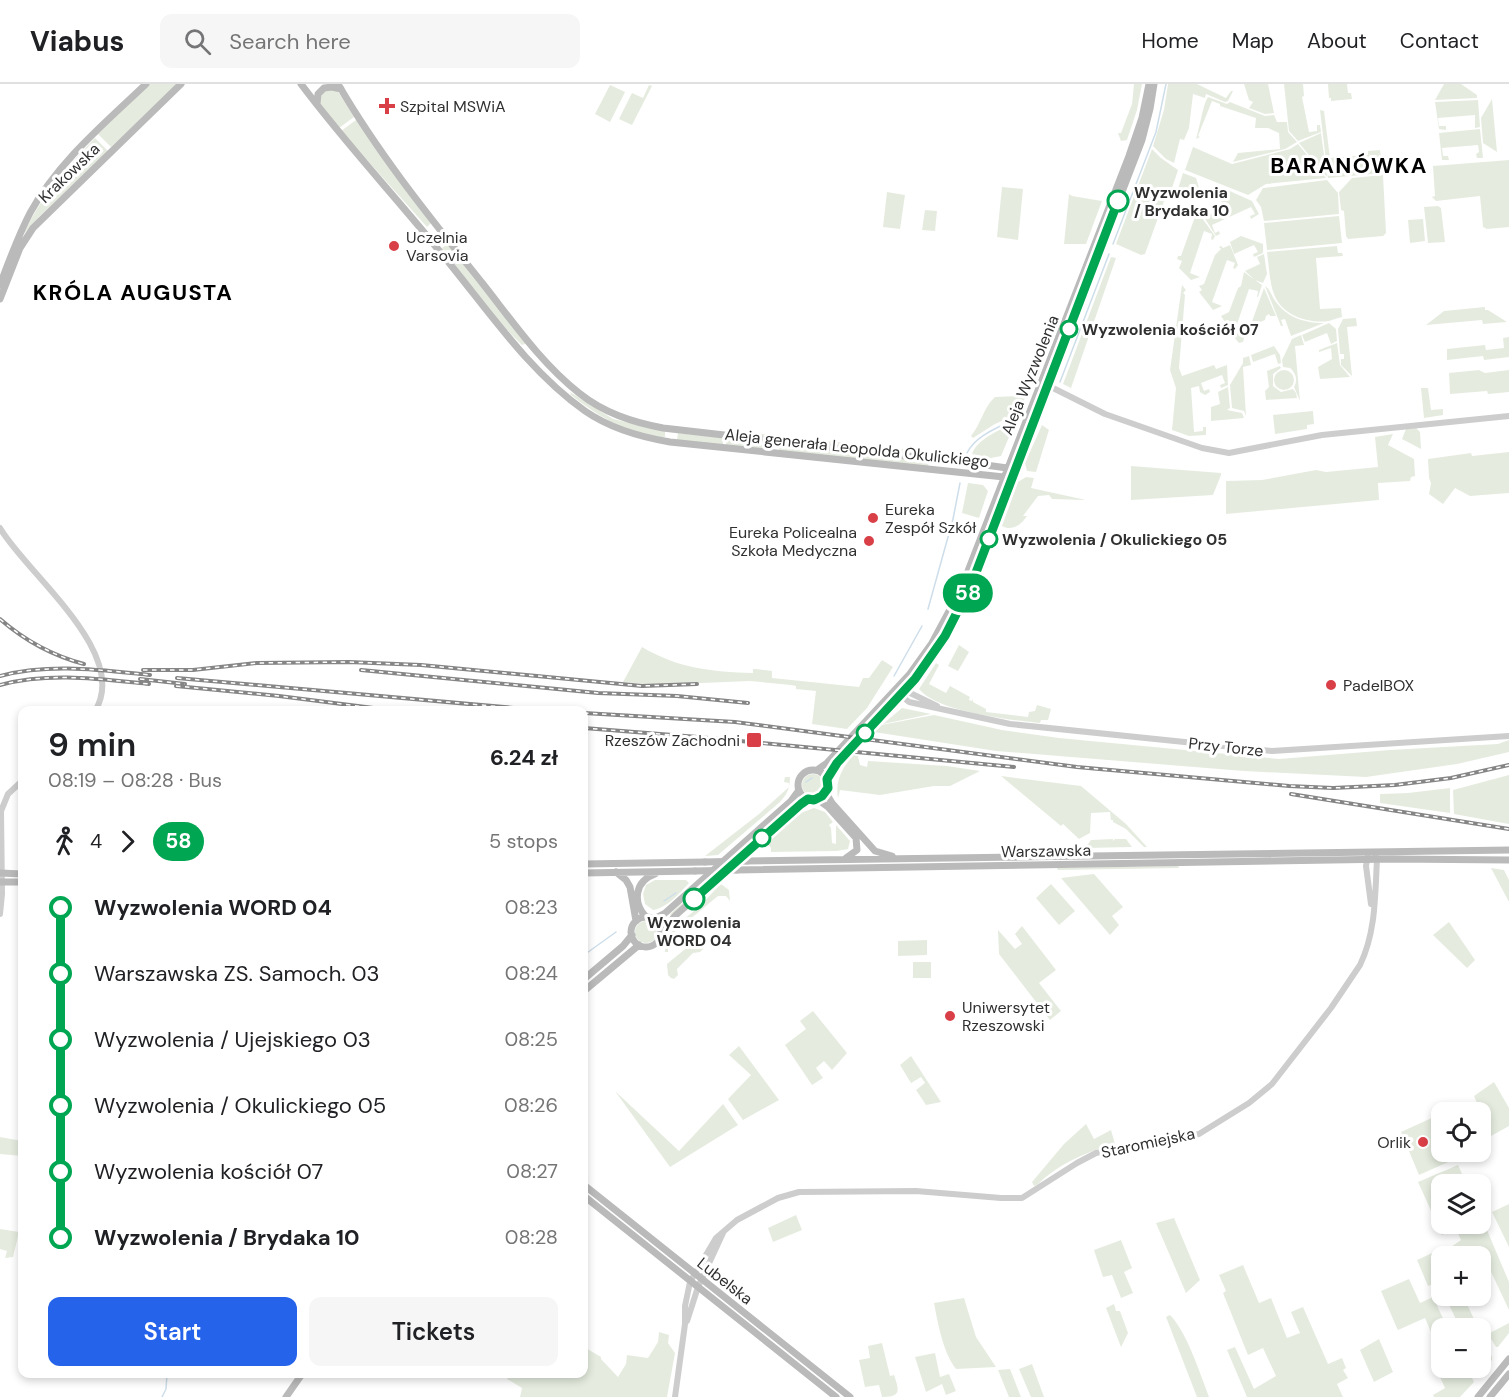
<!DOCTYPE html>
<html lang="en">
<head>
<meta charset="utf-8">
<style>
  :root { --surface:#fff; --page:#f6f6f6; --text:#202124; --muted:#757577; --line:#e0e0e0; --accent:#2563eb }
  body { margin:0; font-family:"DM Sans",sans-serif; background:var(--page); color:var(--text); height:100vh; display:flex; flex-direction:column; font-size:22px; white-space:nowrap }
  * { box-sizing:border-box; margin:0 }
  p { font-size:20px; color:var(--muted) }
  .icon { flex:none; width:33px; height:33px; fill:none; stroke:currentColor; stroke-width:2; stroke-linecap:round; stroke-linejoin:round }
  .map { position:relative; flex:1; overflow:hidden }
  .sheet { position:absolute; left:18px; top:622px; width:570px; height:672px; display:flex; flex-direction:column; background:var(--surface); border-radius:12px; box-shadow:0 3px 9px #0003 }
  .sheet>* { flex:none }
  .badge { padding:0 12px; border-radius:20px; font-size:21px; line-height:39px }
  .buttons { position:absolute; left:1431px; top:1018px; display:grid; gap:12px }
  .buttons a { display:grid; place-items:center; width:60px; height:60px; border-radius:12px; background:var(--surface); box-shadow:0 3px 9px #0003; font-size:30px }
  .map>.badge { position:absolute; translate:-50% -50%; box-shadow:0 0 0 3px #fff }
  .legs { display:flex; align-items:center; gap:9px; height:66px; padding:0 30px; font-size:20px }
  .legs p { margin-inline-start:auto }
  .summary { display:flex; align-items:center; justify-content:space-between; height:102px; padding:0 30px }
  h1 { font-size:33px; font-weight:600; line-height:45px }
  .action { display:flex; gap:12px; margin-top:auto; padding:12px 30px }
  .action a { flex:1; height:69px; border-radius:12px; background:var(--accent); color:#fff; font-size:24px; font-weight:600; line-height:69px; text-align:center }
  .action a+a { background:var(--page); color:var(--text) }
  ul { padding:0 30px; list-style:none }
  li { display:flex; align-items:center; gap:21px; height:66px; font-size:22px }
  li i { display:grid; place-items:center; width:9px; height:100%; margin:0 8px; background:currentColor }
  li i::after { content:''; width:15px; height:15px; margin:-8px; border:4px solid; border-radius:50%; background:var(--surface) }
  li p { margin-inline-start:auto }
  li:first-child i { background:linear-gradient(#0000 50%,currentColor 0) }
  li:last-child i { background:linear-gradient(currentColor 50%,#0000 0) }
  header { display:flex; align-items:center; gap:36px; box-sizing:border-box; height:84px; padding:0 30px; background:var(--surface); border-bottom:2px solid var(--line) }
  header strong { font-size:28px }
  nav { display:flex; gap:33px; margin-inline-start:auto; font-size:21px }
  .search { width:420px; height:54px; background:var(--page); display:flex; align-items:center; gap:15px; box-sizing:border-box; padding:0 21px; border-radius:12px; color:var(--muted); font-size:22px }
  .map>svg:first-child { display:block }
  .green { fill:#e5ecdf }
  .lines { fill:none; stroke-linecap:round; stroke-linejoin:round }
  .stream { stroke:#cddeea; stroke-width:1.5 }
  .tertiary { stroke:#cdcdcd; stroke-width:6 }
  .secondary { stroke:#bababa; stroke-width:7 }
  .rail-casing { stroke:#858585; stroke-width:4 }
  .rail { stroke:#fff; stroke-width:1.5; stroke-dasharray:4.5; stroke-linecap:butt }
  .secondary-bridge { stroke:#bababa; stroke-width:7 }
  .line-1-casing { stroke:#fff; stroke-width:14 }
  .line-1 { stroke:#00a651; stroke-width:9 }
  .poi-dot { fill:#d93f47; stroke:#fff; stroke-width:2 }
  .stop-1-dot { fill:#fff; stroke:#00a651; stroke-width:3 }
  .labels { text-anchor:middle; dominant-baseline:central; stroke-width:6; stroke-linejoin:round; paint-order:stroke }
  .poi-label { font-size:16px; fill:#303030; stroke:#fff; text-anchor:start }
  .street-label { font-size:16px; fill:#303030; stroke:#fff }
  .stop-label { font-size:16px; font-weight:bold; fill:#303030; stroke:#fff; text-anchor:start }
  .district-label { font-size:22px; font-weight:bold; letter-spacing:1.5px; fill:#000; stroke:#fff }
</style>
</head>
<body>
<header>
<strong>Viabus</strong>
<div class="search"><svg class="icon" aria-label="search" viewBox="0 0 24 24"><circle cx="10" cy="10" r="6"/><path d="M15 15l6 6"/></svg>Search here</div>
<nav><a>Home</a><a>Map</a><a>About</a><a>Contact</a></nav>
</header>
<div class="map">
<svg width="1509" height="1313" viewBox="0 0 1509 1313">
  <rect width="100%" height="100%" fill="#fff"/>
  <path class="green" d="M150,0h27l-66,63 -13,-13z
    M1134,0h8l-5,26 -10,30 -6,1 -3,-8h3l11,-29z
    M1168,0h29l29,14 5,-7h2l-5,10 -3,1 -19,-8 -1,4 -12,-4 -4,34 -5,12 -4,-1 -6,24 -8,-4 -13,-13 11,-36z
    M1244,0h24l6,29 -9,1 -16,-6 4,-6 -4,-2z
    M1284,0h19l1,12 -2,1 7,35 8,-1v-6h3l1,7 -23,9 -9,-10z
    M1328,0h19l1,9h3l1,6 -21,2v-3h-2z
    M1444,0h17l16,11v3l-42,2z
    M610,1l15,7 -15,30 -15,-8z
    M649,1l3,1 -20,39 -13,-6 13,-26 11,5z
    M323,6h14l17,27 -15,11 -20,-26z
    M1208,13l19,7 3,-2 35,14 9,-1 3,7h10l1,10 9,10 -12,7 -52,13 5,-9 42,-4 -1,-16 -11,-5h-13l1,-10 -36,-12v-2l-8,-3 -14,35 2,1 -4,2c4,-12 7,-35 12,-42z
    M1492,15l5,53 -14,-9 -2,-25z
    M1478,16l2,27 -5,1v-13l-37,3 1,8h7v4l-7,-1 -4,-27z
    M1320,26l4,1 6,47 38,-3v-4l12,-1 3,23 -55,5z
    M356,36l75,103 -4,4 -86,-96z
    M1480,45l3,29h-6l-1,-4 3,-2 -1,-7 -36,3 1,8h5l1,4h-7l-3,-27z
    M1321,49l6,44 -28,-34z
    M95,54l13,13 -68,65 -17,19c19,-40 42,-66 72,-97z
    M1298,60l28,34 -60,6 -18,11 -63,-25 8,-23 39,17 58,-15z
    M1152,65l9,9 17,12 -8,24 -3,-1 -22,61 -4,1 -25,-11z
    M1509,76v67l-22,2 -4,-2 -3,-31 -44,5 -4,-4 3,-1 -2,-30z
    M1183,89l13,5 6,19 -1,3 -24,-8z
    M1383,91l3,58 -3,3 -35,3 -2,-3 -2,-25 -3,-1 -2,-18 13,-14z
    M1327,96l11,13 1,21 -75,7 -3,-14 -5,-7 7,-12z
    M1002,103l21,2 -5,51 -21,-3z
    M1223,104l29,13 7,13 -8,5 -1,-3 5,-2 -4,-7 -39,18 3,8 4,-2 1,3 -4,2 -16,-25 17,5 5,-16 -3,-2z
    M887,108l18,3 -5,34 -17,-2z
    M1069,110l3,2 30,5 -16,43h-22z
    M1438,122l3,2 4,34 -17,1 -4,-36z
    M925,126l12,1 -2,20 -13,-1z
    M1197,127l18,25 -2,4 -2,-1 1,-5 -8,-3 -14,42 10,4 -9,3 -12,-12 3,-7 -5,-2 1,-3h3z
    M1339,132l3,27 -75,7 -3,-27z
    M1423,135l2,22 -15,2 -2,-23z
    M1241,152l22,8v9l-9,4 -1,-3 5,-2 -4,-7 -20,9 -4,-12z
    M447,160l79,99 -1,1 -3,1 -19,-19 -61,-78z
    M1230,161l8,20 -3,4 -2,-1 2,-5 -8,-3 -15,42 10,4 -9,4 -14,-18 3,-2 -3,-4 5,-2 11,-29 6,-6 -2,-2 2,-1 2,2z
    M1337,162l1,7h4l1,3 -27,2 4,51 21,-1 1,9c-5,1 -9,3 -13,4 -21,3 -48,-6 -55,-27 -5,-13 -5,-29 -7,-42z
    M1264,170l3,20 -4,9 -8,-3 -10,-9 15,-7 -3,-7z
    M1111,173l5,1 -45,130 -8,-4z
    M1244,188l18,13 -4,12h-1l1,-6 -9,-2 -14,41 10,5 -2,7 -4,1 -16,-19 2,-2 -4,-6 8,-4 9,-24 3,-2z
    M1182,201l4,5 -3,3 2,2 -6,73 3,8 32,-11 2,4 11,-4 1,20 -7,3 -1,-3 5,-2 -3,-8 -21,8 3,8 5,-2 1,3 -5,3 -5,-3 -1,-6 -8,2 3,44 9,-1v-4h3v8l-17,1 -17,-6 4,-42 -6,-18z
    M1265,202c6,4 6,10 11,16 12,16 29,21 48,21l-33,13 -6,-17 -4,1 2,6h-2z
    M1264,204l12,28h-6l-1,-2 -3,2 -1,4 -15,7z
    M1485,223v3h3l19,12 -24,2 -1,-4 -56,5 18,-14z
    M1356,234l1,8 -10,1 5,49 -11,-11v-6h3v-5h-4l-2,-25 5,-10z
    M1329,239l7,6 1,12 -6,3 -4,-11 -22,9 -3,-7z
    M1301,251l3,10 -9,1 5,55 -6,-14c4,-7 2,-14 -4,-19l-7,-1 -1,-7 10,-21z
    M1509,253v20l-25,3 -1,-4 -36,4v-11l38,-4 1,5 18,-2 -1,-10z
    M1337,259l3,22 10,12 -30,2 -2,-12 14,-8 -1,-11 -12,4v-2z
    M1274,262l6,9 1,8 -3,1 -3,-10 -22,8 -2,-7z
    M1249,272l2,9 -8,2 3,49 -2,-5 -12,-3 -2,-23 13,-22v-5z
    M1280,282l1,2 -8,6v12l8,6 12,-3 3,4 1,5 -31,2 -1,-9 4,-4 -2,-16z
    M1274 296a10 10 0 1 1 20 0a10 10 0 1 1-20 0Z
    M1479,286l6,3 24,-3v22l-21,2 -1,-3 -37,3 -1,-21z
    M1228,303l2,21 -3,2 15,3 2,5 -33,3v-14l9,-3 -2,-12z
    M1421,304h7l3,22 12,-1v6l-19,3z
    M570,308l43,27 52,12v6c-28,4 -73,-25 -94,-42z
    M1018,312l7,2 -7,16 -23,10 -22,14 -2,-2c10,-12 12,-28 24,-39z
    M1313,327l1,13 -7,1v4l-32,5 -2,-19z
    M1015,339l-14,33 -10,2 -19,-4c5,-15 29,-25 43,-31z
    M1042,341l7,5 -13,42 -9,-1 -2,-8z
    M1416,344l4,4 1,17 -19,-10 4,-10z
    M744,348l177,19 -3,3 -169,-19z
    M678,349l45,5v7l-46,-5z
    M1393,350l-5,11 26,14 1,17 -4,1 -1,4 -32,2 1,17 -153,14v-33l36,-1 54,-10 10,2 52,-5 -3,-30z
    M726,354l46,5 -1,7 -45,-5z
    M780,360l149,18 -1,5 -149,-16z
    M1509,368v41l-39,3 -15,-8 -12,16 -14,-10 2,-11 -2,-5 -1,-19 43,-6 1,3z
    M1131,382l90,7v2l-8,20 -82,5z
    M1026,393l8,1 -3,10 55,12 -34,-1 -3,-4 -11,1 -15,20h4c-5,8 -15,16 -25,10l16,-44z
    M968,399l15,2 5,6 -9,27 -17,-5z
    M959,561l10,7 -11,19 -10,-5z
    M642,563c35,21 70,25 111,26v-4h3l16,2v7l87,9 4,-9h6l13,-18 11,7 -26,41 -20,21 -35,-5 4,-33 -20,-2v-3l-5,-1 -41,-4 -96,4 -31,-3z
    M936,579l3,2 -10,19 17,9 4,-7 20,11 -1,3 3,1 1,-2v3l13,7v3l42,5 1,-5 6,-1 2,-6 14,4 -3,11h-7l-1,3c-29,-3 -103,-11 -121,-34z
    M902,624l29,6 -48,10z
    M934,631l68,15 57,8 220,21 111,-9 108,-6 11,-4v12l-52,12 -91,13 -122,-6 -248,-20 -122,-19 7,-7z
    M853,671l5,1 2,9 7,2 1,-6 79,5 33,5 -30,15h-16l-54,9 -40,-5 -2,8c-3,-18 4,-29 15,-43z
    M802 701a11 11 0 1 1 22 0a11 11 0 1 1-22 0Z
    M1509,691v49l-55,-10 -1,-24z
    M1001,692l80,10 45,38 21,23h-3l-18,-18 -13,-7v-2h-2l-1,-8 -19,1 -1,20 -11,6 -16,-15 -2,2z
    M785,693h5c0,12 -3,17 -10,25l-62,53 -13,1 54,-42 30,-27v-4l-5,-1z
    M1450,704v25l-70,-10v-9l28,-1z
    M791,721l2,2 -122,109 -1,-2z
    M814,724l11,4 8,10 -4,3 2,3 1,15 4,1v-19l14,16 -2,8 -11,2 -66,1v-4l-4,-5 34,-30z
    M1113,755v2l2,-2h11l6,8 -47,1 6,-8z
    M1178,782l1,2 -121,2 -1,-2z
    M1491,784l13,2 5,10v22z
    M1094,790l29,33 -11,9 7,9 -9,10 -49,-57z
    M655,796h31l3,3c-9,10 -22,25 -36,27l-8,-6 -2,-10 3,-9z
    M721,800l8,6 1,11 -4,-5h-8l-46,38 -4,8v10h-3c1,-24 21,-33 36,-47 7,-7 13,-15 20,-21z
    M1051,800l24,27 -16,14 -23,-27z
    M635 848a11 11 0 1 1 22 0a11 11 0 1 1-22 0Z
    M1449,838l26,38 -8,8 -34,-33z
    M1022,842l34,44 -17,13 22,28 -11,9 -51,-66 -1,-24 17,19 7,-5 -7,-10z
    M696,856l8,1 2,5 -6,6 -7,1 -16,16 1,6 -4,4 -3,-1 -3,-3 -1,-11z
    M927,856v15l-29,1v-15z
    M913,878h18v16h-18z
    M813,927l34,42 -15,17 -8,-9 -8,7 7,10 -11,7 -27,-40 21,-16 -6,-8z
    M739,962l40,54 -36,20 -15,-21 23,-24 -22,-20z
    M911,972l30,46 -15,3 -10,-15 9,-7 -4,-6 -10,6 -11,-18z
    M1494,998l15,26v18l-18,10 -17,-40z
    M615,1007l64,60 44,-47 15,21 -68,42z
    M1436,1032l5,13 1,23h10l3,7 -36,16 -18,-43z
    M1086,1040l8,15 17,-9 4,14c-30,8 -58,21 -78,41l-3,1 -2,-4 32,-38z
    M0,1053l22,4v15l-22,-2z
    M1458,1081l9,20h-25v39h38l1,-8 28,66v28l-24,-51 -4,2 -1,-4h-29l-3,-8 13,-9 -5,-11 -14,6 -24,-53z
    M1509,1120v43l-17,-35z
    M796,1131l6,15 -29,12 -5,-14z
    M1174,1134l26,62 -14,13 -30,-70z
    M0,1145l19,3 -6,25 -8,1 2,-7 -7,-2z
    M1121,1156l11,28 -8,4 9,21 -12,5 -9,-23 -9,2 -9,-27z
    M1441,1165l3,8h-2l-1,31 -3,-6 -10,4 -11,-26z
    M1243,1181l16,38 12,-5 16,40 13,-5 -9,-21 12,-5 25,57 14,-6 4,10 -3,2 5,8 -11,6 6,13h-96l-20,-47 8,-3 19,42 22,-13 -13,-28 -15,7 -25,-62 3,-2 -7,-16z
    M1409,1195l11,24 13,-6 15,32h-6l-1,20 -5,-12h-3l-8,-19 -27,12 -2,-4 -15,-35z
    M1445,1212h18l12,25 -15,7z
    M964,1214l12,39 20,30 -40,2c-13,-17 -18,-45 -22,-66z
    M1114,1220l2,7h4l8,22 -7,14 -15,-39z
    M1170,1231c17,17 30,59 39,82h-12l-31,-80z
    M1509,1239v10l-11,14h-2l-8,-13z
    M659,1248l10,3 -1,8 7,10 -8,44h-147l2,-9 -15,-9 4,-5h73v-27l17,10v2l17,18 8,-13 1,-9 21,3 10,-16z
    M1483,1253l9,20v3l-9,12 -3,-4 1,-30z
    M1379,1255l14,33 -19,10 -14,-32z
    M882,1259l8,33 4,-1c5,15 8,22 -12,22l-3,-12 -14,2 -6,-27 11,-2 -2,-12z
    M935,1269l5,24 9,-3 7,17 -10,4 -4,-11 -16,8 -11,-35z
    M1032,1280l12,33h-13l-12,-28z
    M1451,1284h16l7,14 -14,15h-26l-1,-2 12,-7 -5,-11 11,-7z
    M1010,1285l11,28h-12l-11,-27z"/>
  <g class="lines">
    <path class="stream" d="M1113,160l43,-112 10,-48
      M1060,298l49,-128
      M967,369c8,-17 30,-25 46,-33
      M928,525l25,-90 7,-36
      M894,592l28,-50
      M806,698l6,-4
      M664,817l12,-8
      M584,871l32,-23
      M162,1313l4,-8 1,-15"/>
    <path class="tertiary" d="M1043,299l62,31 97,34 27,5 93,-18 187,-19
      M0,444c26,45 131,125 95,183
      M904,606l33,16
      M899,610l10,8 101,22 262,27 237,-15
      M1368,771l-2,11 5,38
      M0,830l2,-20 -1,-83 7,-17 14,-13
      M687,1237l11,-34 25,-54
      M675,1313l10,-73v-18l5,-24 26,-44 21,-18 41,-22 21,-6 117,-1 85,7h21l55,-35 19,-10 103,-19 50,-31 23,-19 59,-76 29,-43c16,-33 15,-70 17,-106l-2,-4"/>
    <path class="secondary" d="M301,0c44,59 94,112 140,169 45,54 86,117 144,158 26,18 55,26 85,31l334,35 10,-3
      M338,0c41,71 94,136 145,200 30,38 58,79 96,109 25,20 53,29 84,35l330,38 14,2 7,6
      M317,20l1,-10 6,-6 8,-1 9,2
      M0,201c9,-24 18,-49 30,-72 28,-51 74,-89 116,-129
      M0,215l20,-51 13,-20 148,-144
      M817,686l10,-7 82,-88 23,-32 29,-54 168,-433 13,-38 7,-34
      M798 701a15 15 0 1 1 30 0a15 15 0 1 1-30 0Z
      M827,695c17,-31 49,-55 73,-82 26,-28 46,-61 64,-95l178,-462 8,-31 4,-25
      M826,709l6,10 43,48 17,5
      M817,715l11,8 28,31 1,12 -11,8
      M747,777l762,-11
      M584,780l121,-2
      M737,786l657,-11 115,1
      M616,788l10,8 4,7 6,34
      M0,789l22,1
      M584,789l111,-2
      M0,798h22
      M646,833c-14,-15 -11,-36 9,-43
      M631 848a15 15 0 1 1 30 0a15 15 0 1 1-30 0Z
      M654,835l10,-5 127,-113 8,-11
      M661,848l15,-17 121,-108 12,-8
      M584,895l39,-33 9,-11
      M584,907l55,-46
      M584,1101l266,212
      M584,1112l252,201
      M286,1313l16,-23
      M1478,1313l31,-38
      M1490,1313l19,-23"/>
    <defs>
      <path id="rail" d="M0,535c24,21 54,37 84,45
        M143,586h50l64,-7 92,-1 72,3 221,21 55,-2
        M361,586l237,23 79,3 71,7
        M0,592c50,-13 100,-6 150,-1
        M177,594l371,33
        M140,595l45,5
        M0,601c49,-13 99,-6 149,-1
        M176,602l103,10 118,15
        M275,625l27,2
        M584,629l151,9 342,45 212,19 44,2 62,-3 56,-7 58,-13
        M584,644l114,9 316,30
        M1291,710l218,35"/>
    </defs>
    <use href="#rail" class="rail-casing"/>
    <use href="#rail" class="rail"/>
    <path class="secondary-bridge" d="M705,778l42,-1
      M695,787l42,-1"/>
  </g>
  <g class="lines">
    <defs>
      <path id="line-1" d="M694,815l107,-95 7,-5 6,1 8,-4 6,-8 -1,-9 10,-16 78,-84 30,-43 27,-53 146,-382"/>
    </defs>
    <use href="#line-1" class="line-1-casing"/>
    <use href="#line-1" class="line-1"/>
  </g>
  <g class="poi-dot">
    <path d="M384 13h6v6h6v6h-6v6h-6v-6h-6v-6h6z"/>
    <circle cx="394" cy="162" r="6"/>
    <circle cx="873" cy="434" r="6"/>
    <circle cx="869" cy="457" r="6"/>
    <circle cx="1331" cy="601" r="6"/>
    <rect x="746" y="648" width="16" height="16" rx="3"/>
    <circle cx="950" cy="932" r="6"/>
    <circle cx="1423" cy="1058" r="6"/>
  </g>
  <g class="stop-1-dot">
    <circle cx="1118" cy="117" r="10"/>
    <circle cx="1069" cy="245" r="8"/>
    <circle cx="989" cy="455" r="8"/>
    <circle cx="865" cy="649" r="8"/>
    <circle cx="762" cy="754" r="8"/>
    <circle cx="694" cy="815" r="10"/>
  </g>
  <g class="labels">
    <g class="poi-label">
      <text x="400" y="22">Szpital MSWiA</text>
      <text x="406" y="153">Uczelnia<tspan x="406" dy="18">Varsovia</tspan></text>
      <text x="885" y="425">Eureka<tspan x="885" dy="18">Zespół Szkół</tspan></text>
      <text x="857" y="448" text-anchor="end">Eureka Policealna<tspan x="857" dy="18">Szkoła Medyczna</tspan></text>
      <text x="1343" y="601">PadelBOX</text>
      <text x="740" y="656" text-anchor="end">Rzeszów Zachodni</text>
      <text x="962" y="923">Uniwersytet<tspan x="962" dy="18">Rzeszowski</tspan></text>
      <text x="1411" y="1058" text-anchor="end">Orlik</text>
    </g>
    <g class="street-label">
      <text transform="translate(69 89) rotate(-44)">Krakowska</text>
      <text transform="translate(1030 291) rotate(-68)">Aleja Wyzwolenia</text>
      <text transform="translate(857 364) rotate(6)">Aleja generała Leopolda Okulickiego</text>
      <text transform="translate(1226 663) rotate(6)">Przy Torze</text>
      <text transform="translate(1046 767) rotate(-1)">Warszawska</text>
      <text transform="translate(1148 1059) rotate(-12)">Staromiejska</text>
      <text transform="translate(725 1197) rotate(38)">Lubelska</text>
    </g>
    <g class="stop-label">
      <text x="1134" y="108">Wyzwolenia<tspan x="1134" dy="18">/ Brydaka 10</tspan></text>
      <text x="1082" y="245">Wyzwolenia kościół 07</text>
      <text x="1002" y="455">Wyzwolenia / Okulickiego 05</text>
      <text x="694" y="838" text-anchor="middle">Wyzwolenia<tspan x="694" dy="18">WORD 04</tspan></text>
    </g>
    <g class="district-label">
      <text x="1349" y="81">BARANÓWKA</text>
      <text x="133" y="208">KRÓLA AUGUSTA</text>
    </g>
  </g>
</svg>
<div class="buttons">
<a><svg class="icon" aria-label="locate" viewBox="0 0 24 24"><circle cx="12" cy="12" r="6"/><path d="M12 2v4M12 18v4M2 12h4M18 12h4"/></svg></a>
<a><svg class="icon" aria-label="layers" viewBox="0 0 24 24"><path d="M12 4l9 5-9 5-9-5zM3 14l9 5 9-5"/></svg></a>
<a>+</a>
<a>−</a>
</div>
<b class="badge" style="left:968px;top:509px;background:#00a651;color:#fff">58</b>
<section class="sheet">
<div class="summary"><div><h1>9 min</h1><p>08:19 – 08:28 · Bus</p></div><b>6.24 zł</b></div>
<div class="legs"><svg class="icon" aria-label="walk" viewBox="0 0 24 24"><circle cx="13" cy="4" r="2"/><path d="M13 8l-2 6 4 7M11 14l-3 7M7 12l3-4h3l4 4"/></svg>4<svg class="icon" aria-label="forward" viewBox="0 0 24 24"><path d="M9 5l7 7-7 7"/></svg><b class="badge" style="background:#00a651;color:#fff">58</b><p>5 stops</p></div>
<ul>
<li><i style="color:#00a651"></i><b>Wyzwolenia WORD 04</b><p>08:23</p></li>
<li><i style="color:#00a651"></i><span>Warszawska ZS. Samoch. 03</span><p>08:24</p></li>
<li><i style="color:#00a651"></i><span>Wyzwolenia / Ujejskiego 03</span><p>08:25</p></li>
<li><i style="color:#00a651"></i><span>Wyzwolenia / Okulickiego 05</span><p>08:26</p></li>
<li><i style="color:#00a651"></i><span>Wyzwolenia kościół 07</span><p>08:27</p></li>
<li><i style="color:#00a651"></i><b>Wyzwolenia / Brydaka 10</b><p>08:28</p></li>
</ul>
<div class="action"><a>Start</a><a>Tickets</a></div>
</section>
</div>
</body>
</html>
